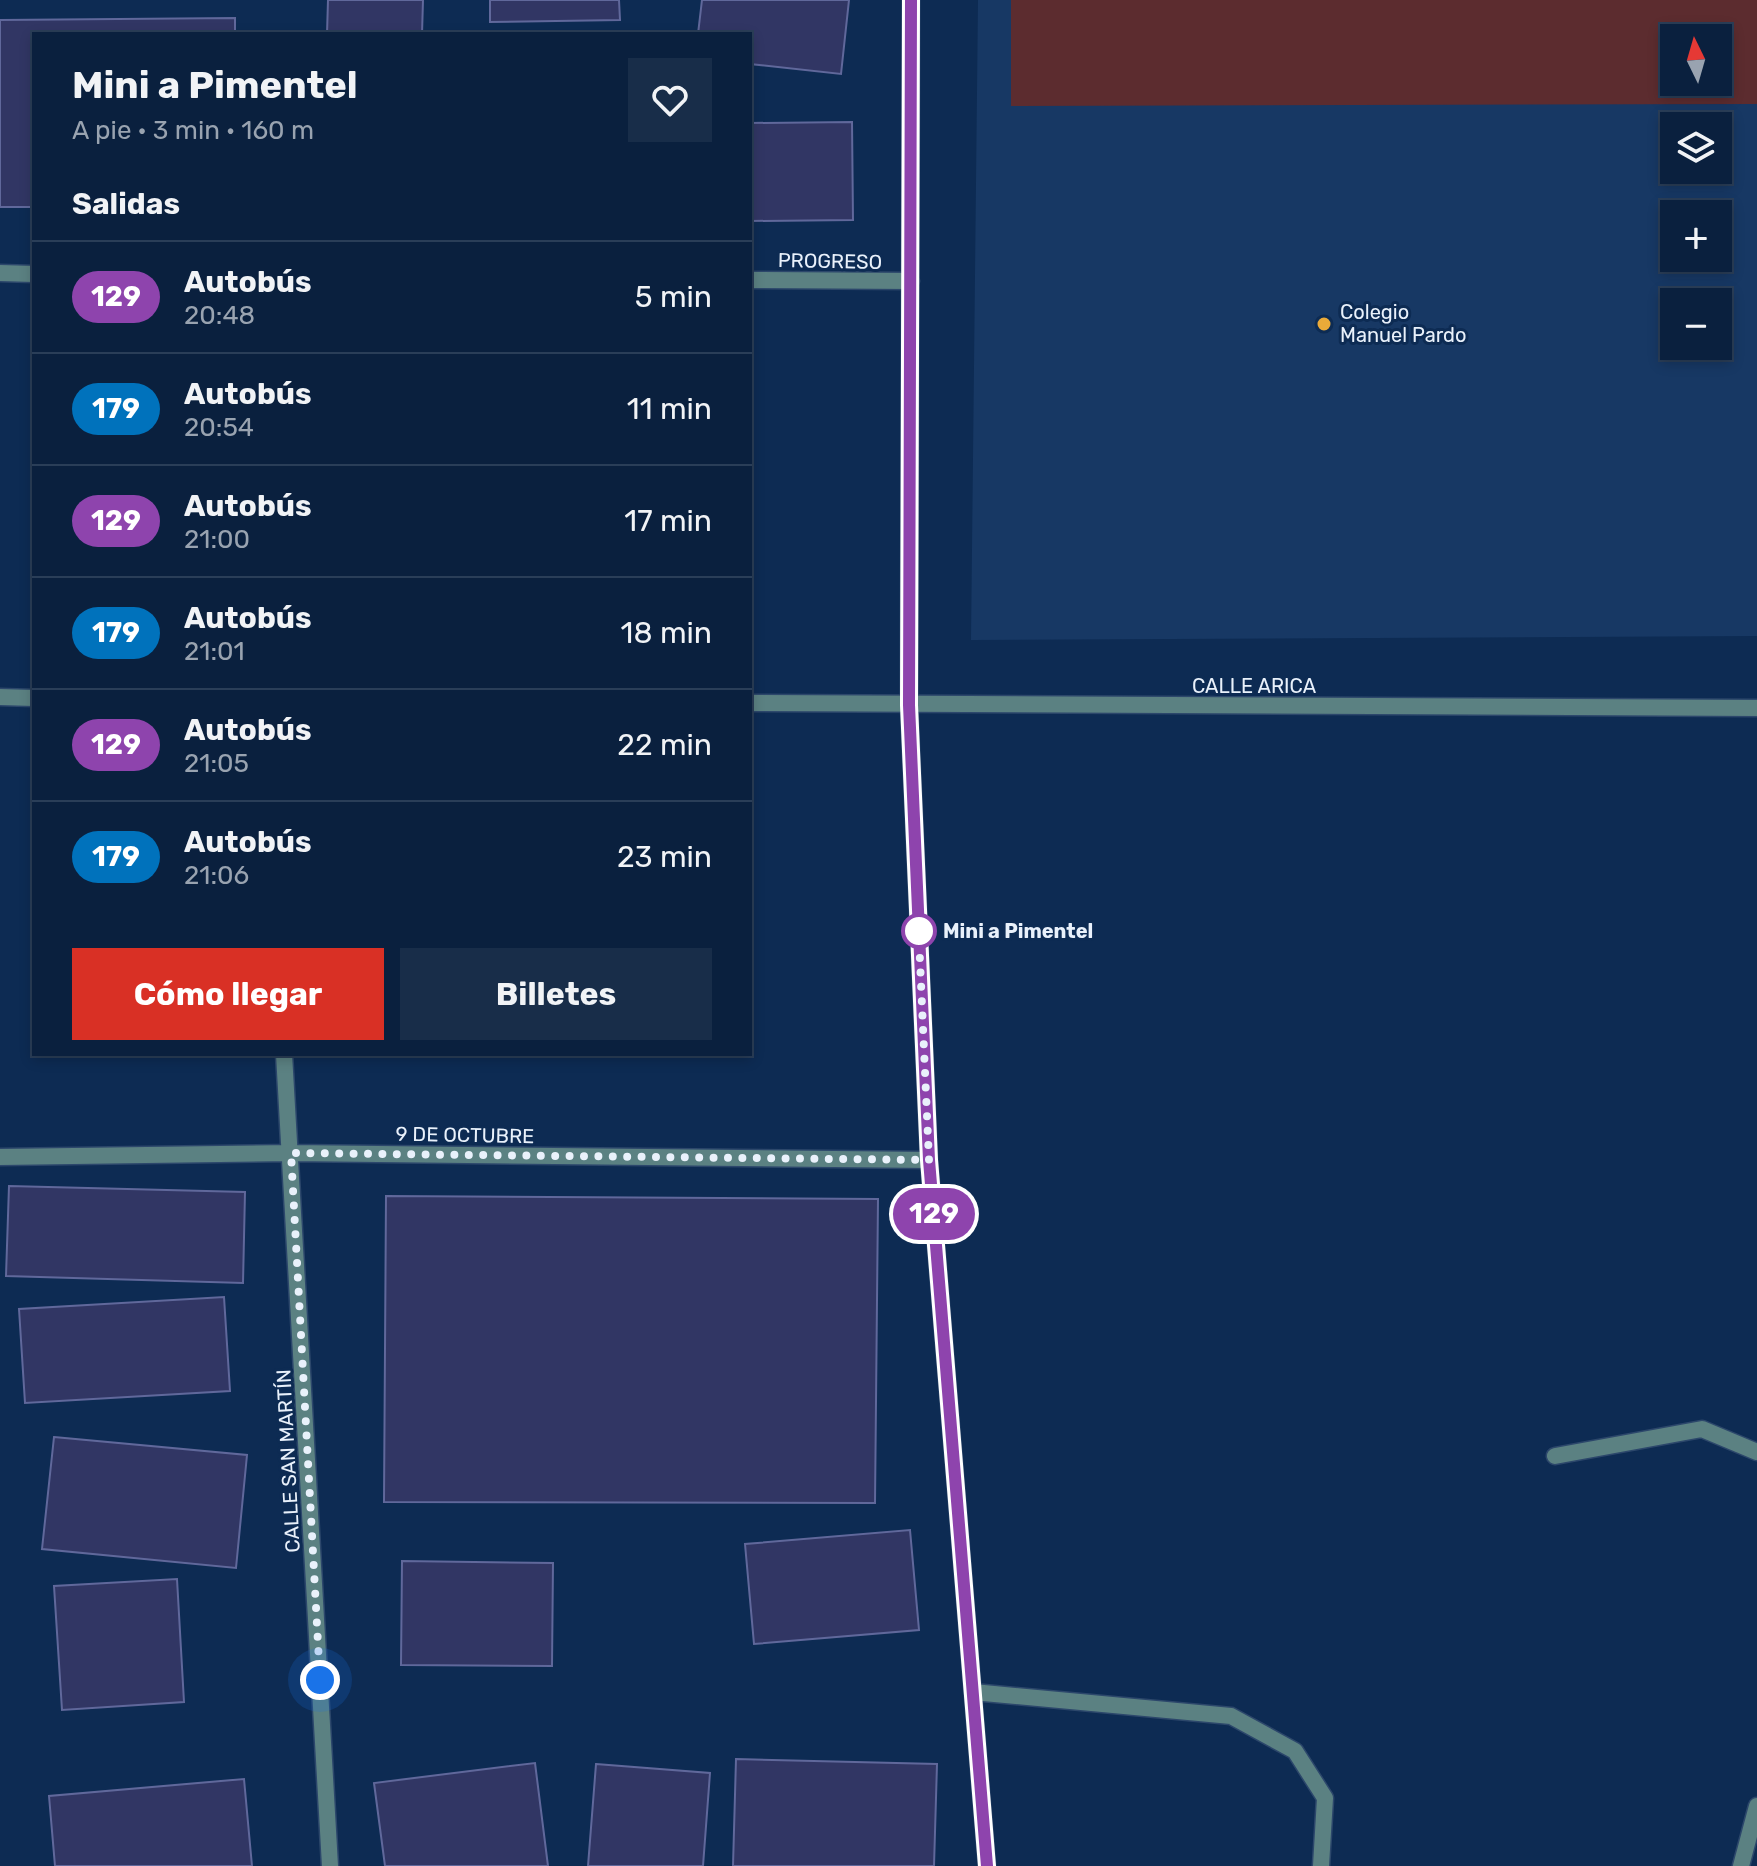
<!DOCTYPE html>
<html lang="es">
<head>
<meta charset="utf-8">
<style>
  :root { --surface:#0a203e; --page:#182d49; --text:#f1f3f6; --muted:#99a3b0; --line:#2a3e58; --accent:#d93025 }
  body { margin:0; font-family:Rubik,sans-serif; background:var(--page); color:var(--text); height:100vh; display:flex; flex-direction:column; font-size:30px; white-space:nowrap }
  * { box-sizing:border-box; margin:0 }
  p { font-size:26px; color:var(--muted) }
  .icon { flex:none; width:44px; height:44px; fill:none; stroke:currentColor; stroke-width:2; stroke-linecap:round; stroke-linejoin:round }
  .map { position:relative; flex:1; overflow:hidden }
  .drawer { position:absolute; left:32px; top:32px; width:720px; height:1024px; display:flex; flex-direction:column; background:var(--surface); border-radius:0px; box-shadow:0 4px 12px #0003,0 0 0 2px var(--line) }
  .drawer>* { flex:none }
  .badge { padding:0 16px; border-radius:26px; font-size:28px; line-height:52px }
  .needle { width:52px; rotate:355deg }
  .tools { position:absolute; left:1660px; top:24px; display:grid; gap:16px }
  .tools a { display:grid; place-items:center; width:72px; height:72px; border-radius:0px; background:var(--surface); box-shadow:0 4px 12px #0003,0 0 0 2px var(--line); font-size:40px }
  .you { position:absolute; width:40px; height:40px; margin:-20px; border:6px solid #fff; border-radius:50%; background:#1a73e8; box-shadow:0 0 0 12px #1a73e833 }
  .map>.badge { position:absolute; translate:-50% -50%; box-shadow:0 0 0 4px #fff }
  h2 { padding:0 40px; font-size:30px; line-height:72px }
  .round { display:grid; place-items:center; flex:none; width:84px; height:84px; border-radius:0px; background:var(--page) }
  .head { display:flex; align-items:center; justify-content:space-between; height:136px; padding:0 40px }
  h1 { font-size:38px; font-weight:700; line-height:60px }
  .button { display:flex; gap:16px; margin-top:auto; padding:16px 40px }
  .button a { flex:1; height:92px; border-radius:0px; background:var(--accent); color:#fff; font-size:32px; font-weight:700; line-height:92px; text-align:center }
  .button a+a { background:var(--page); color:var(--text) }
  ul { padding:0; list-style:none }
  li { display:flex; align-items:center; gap:24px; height:112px; padding:0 40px; border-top:2px solid var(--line) }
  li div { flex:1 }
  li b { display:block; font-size:30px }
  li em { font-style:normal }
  li .badge { min-width:88px; font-weight:700; text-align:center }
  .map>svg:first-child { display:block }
  .built { fill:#173864; fill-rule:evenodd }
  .green { fill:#5c2c2f; fill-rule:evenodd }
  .building { fill:#313664; stroke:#60689b; stroke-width:2 }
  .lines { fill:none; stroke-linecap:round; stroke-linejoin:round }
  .service-casing { stroke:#2c476b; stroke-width:19 }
  .minor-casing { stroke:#2c476b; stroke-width:19 }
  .tertiary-casing { stroke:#2c476b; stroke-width:19 }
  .service { stroke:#5b8182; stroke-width:16 }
  .minor { stroke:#5b8182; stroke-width:16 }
  .tertiary { stroke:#5b8182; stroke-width:16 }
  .line-casing { stroke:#fff; stroke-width:18 }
  .line { stroke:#8e44ad; stroke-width:12 }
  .walk { stroke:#e9f1fb; stroke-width:8; stroke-dasharray:0 14.4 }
  .poi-dot { fill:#eaaa39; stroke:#0d2b53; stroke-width:3 }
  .stop-dot { fill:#fff; stroke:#8e44ad; stroke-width:4 }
  .labels { text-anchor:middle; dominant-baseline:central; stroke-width:6; stroke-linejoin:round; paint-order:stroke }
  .street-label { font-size:20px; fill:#e9f1fb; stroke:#0d2b53 }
  .poi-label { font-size:20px; fill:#e9f1fb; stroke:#0d2b53; text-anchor:start }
  .stop-label { font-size:20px; font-weight:bold; fill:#e9f1fb; stroke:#0d2b53; text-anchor:start }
</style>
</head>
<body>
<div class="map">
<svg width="1757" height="1866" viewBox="0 0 1757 1866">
  <rect width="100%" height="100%" fill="#0d2b53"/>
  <path class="built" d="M978,0h779v636l-786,4zM1674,38h44v44h-44zM1674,126h44v44h-44zM1674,214h44v44h-44zM1674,302h44v44h-44z"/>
  <path class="green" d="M1011,0h746v104l-746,2zM1674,38h44v44h-44z"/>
  <path class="building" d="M328,0h95l-1,34h-95z
    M490,0h129l1,20 -130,2z
    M702,0h147l-8,74 -91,-10v-30h-52z
    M235,18v16h-201v173h-34v-187z
    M852,122l1,98 -103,1v-98z
    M9,1186l236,6 -2,91 -237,-7z
    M386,1196l492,3 -3,304 -491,-1z
    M224,1297l6,94 -205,12 -6,-94z
    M54,1437l193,18 -11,113 -194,-19z
    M910,1530l9,100 -165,14 -9,-100z
    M402,1561l151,2 -1,103 -151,-1z
    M177,1579l7,123 -122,8 -8,-124z
    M736,1759l201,5 -3,102h-201z
    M535,1763l13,103h-163l-11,-83z
    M596,1764l114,9 -7,93h-115z
    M244,1779l8,87h-197l-6,-70z"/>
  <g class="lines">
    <defs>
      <path id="service" d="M1555,1456l147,-27 55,23
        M973,1692l258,24 64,35 30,47 -4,68
        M1741,1866l16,-60"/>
      <path id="minor" d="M911,0l-2,705 20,455 58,706
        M0,273l34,1
        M750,280l161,1
        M284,1054l46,812
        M0,1157l291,-4 638,7"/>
      <path id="tertiary" d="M0,697l34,1
        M750,703l1007,5"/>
    </defs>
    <use href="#service" class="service-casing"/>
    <use href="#minor" class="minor-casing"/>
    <use href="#tertiary" class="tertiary-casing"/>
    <use href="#service" class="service"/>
    <use href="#minor" class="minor"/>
    <use href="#tertiary" class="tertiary"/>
  </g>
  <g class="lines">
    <defs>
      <path id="line" d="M911,0l-2,705 20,455 58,706"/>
    </defs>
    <use href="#line" class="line-casing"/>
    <use href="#line" class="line"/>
    <path class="walk" d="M320,1680l-29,-527 638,7 -11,-243 1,14"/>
  </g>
  <circle class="poi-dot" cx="1324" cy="324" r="8"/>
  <circle class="stop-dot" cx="919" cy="931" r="16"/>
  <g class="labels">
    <g class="street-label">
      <text transform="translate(830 261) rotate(1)">PROGRESO</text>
      <text x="1254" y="686">CALLE ARICA</text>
      <text transform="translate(465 1135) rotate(1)">9 DE OCTUBRE</text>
      <text transform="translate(288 1461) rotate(-93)">CALLE SAN MARTÍN</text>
    </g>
    <g class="poi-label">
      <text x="1340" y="312">Colegio<tspan x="1340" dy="23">Manuel Pardo</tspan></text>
    </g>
    <g class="stop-label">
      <text x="943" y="931">Mini a Pimentel</text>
    </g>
  </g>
</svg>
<div class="tools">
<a><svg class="needle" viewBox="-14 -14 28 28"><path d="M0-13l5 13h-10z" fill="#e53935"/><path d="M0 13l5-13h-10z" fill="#99a3b0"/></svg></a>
<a><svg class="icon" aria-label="layers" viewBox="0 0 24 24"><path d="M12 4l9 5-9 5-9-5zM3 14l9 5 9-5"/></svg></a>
<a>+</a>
<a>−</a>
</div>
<div class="you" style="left:320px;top:1680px"></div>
<b class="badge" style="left:934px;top:1214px;background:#8e44ad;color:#fff">129</b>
<section class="drawer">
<div class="head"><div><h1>Mini a Pimentel</h1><p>A pie · 3 min · 160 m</p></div><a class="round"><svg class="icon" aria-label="heart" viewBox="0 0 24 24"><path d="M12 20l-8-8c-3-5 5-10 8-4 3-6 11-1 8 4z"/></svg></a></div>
<h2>Salidas</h2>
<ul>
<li><span class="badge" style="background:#8e44ad;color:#fff">129</span><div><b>Autobús</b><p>20:48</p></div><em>5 min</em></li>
<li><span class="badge" style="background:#0072bc;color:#fff">179</span><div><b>Autobús</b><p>20:54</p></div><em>11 min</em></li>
<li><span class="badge" style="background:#8e44ad;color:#fff">129</span><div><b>Autobús</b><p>21:00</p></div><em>17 min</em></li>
<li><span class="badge" style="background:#0072bc;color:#fff">179</span><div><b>Autobús</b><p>21:01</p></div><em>18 min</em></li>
<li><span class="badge" style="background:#8e44ad;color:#fff">129</span><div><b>Autobús</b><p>21:05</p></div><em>22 min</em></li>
<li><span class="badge" style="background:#0072bc;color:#fff">179</span><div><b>Autobús</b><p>21:06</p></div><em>23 min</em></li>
</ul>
<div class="button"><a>Cómo llegar</a><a>Billetes</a></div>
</section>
</div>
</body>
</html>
